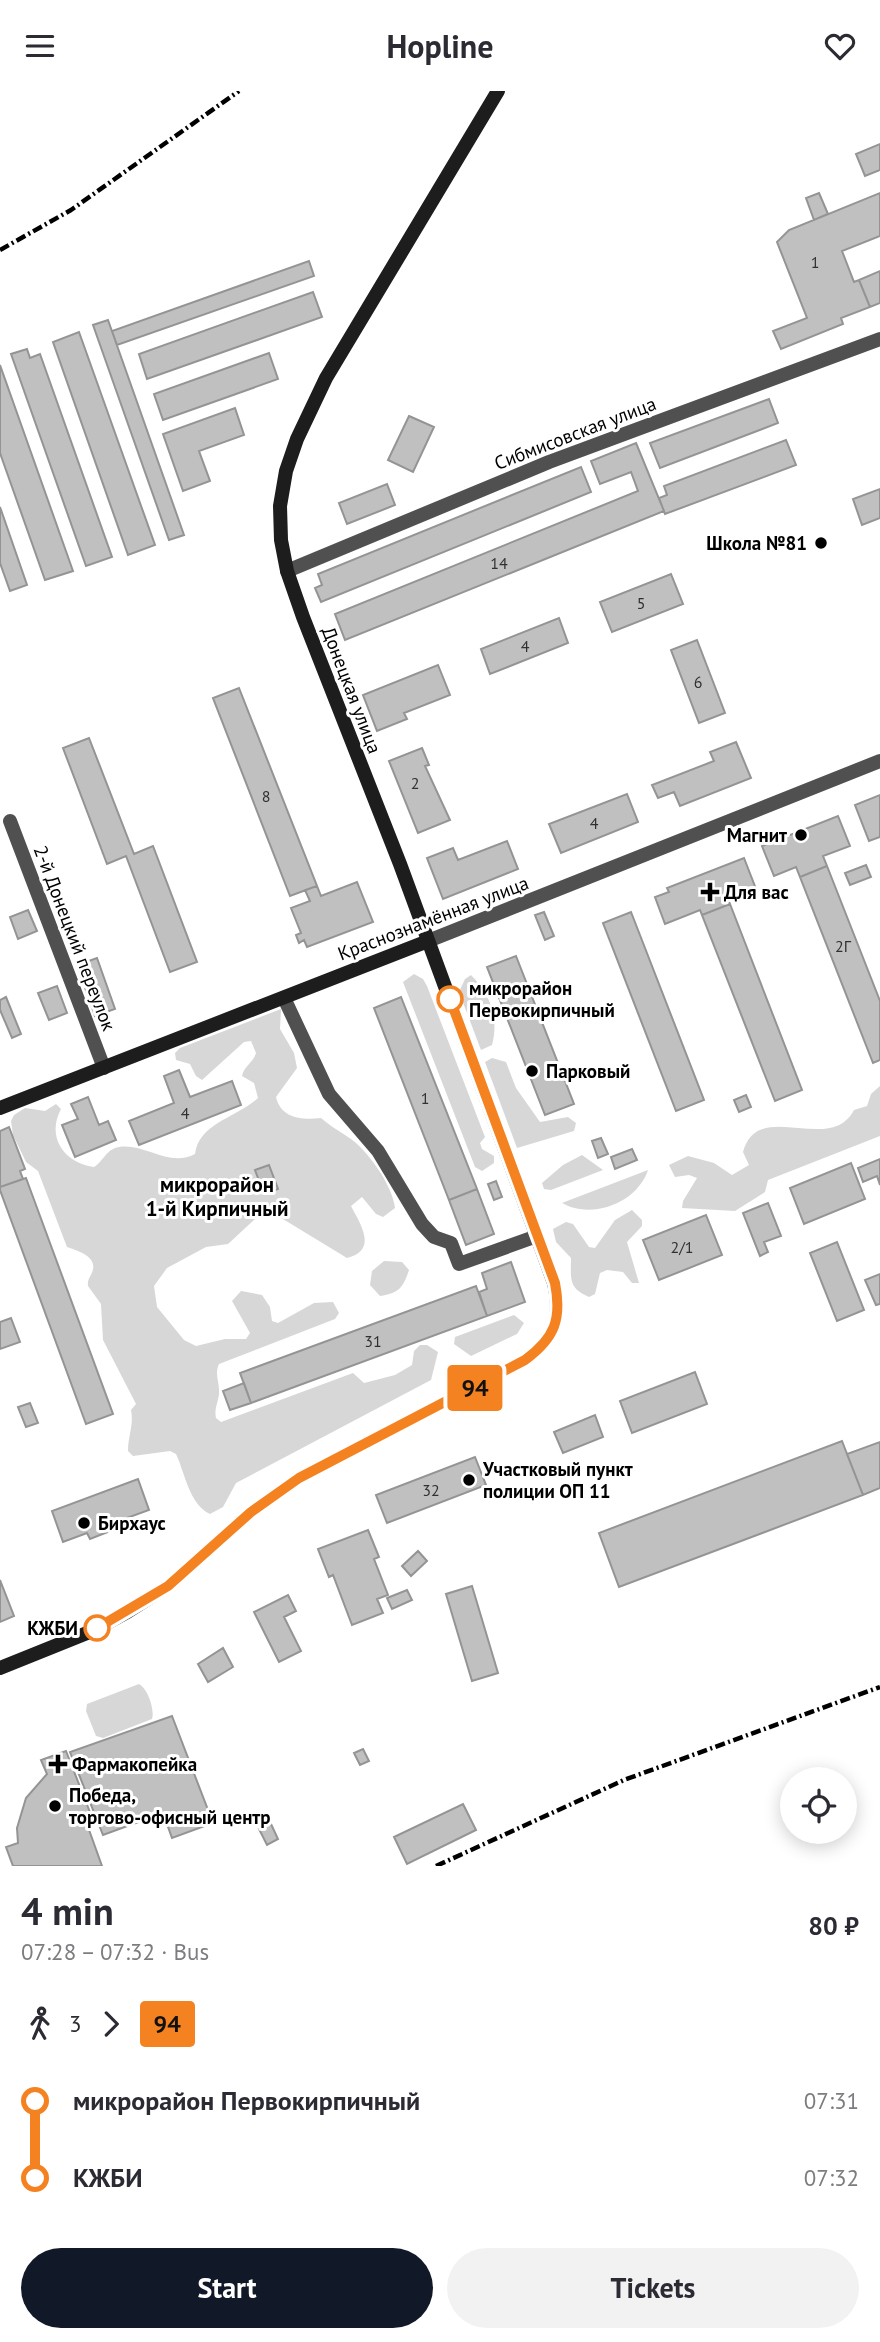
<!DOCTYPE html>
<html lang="en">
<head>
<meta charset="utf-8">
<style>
  :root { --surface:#fff; --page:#f2f2f3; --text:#2b2b33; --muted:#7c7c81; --accent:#111827 }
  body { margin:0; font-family:"PT Sans",sans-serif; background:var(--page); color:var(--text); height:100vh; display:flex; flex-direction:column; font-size:26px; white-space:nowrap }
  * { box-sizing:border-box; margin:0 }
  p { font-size:23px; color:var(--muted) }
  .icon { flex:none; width:38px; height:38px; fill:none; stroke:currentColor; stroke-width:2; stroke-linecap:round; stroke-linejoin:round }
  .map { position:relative; height:1775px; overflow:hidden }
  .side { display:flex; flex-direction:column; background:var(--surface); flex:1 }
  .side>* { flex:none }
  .badge { padding:0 14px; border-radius:5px; font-size:24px; line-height:46px }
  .tools { position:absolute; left:780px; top:1676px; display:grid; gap:14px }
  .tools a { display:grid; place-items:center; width:77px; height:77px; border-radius:50%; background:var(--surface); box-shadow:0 4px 18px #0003; font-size:35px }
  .map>.badge { position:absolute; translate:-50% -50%; box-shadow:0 0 0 4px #fff }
  .legs { display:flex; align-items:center; gap:10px; height:77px; padding:0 21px; font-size:23px }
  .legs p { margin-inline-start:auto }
  .summary { display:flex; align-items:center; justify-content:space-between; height:119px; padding:0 21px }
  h1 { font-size:38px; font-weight:700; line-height:52px }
  .cta { display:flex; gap:14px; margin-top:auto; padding:14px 21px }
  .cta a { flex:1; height:80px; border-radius:42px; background:var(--accent); color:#fff; font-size:28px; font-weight:700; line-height:80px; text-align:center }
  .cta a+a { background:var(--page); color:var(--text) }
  ul { padding:0 21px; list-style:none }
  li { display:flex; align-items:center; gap:24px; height:77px; font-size:26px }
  li i { display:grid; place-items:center; width:10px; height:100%; margin:0 9px; background:currentColor }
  li i::after { content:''; width:18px; height:18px; margin:-9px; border:5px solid; border-radius:50%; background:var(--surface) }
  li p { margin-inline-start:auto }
  li:first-child i { background:linear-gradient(#0000 50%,currentColor 0) }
  li:last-child i { background:linear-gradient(currentColor 50%,#0000 0) }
  header { display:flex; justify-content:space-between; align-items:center; height:91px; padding:0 21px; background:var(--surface); font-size:32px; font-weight:700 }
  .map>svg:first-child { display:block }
  .green { fill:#d7d7d7 }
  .building { fill:#c0c0c0; stroke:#949494; stroke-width:2 }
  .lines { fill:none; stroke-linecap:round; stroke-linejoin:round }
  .street { stroke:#505050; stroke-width:14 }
  .secondary { stroke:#1d1d1d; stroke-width:14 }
  .rail { stroke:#000; stroke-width:4.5; stroke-dasharray:10 3.5 2 3.5; stroke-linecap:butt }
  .line-1-casing { stroke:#fff; stroke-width:16 }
  .line-1 { stroke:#f58220; stroke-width:10 }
  .poi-dot { fill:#000; stroke:#fff; stroke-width:2.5 }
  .stop-1-dot { fill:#fff; stroke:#f58220; stroke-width:3.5 }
  .labels { text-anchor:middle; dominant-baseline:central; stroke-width:6; stroke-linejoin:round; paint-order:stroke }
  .number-label { font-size:16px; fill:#303030 }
  .street-label { font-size:19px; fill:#000; stroke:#fff }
  .poi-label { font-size:19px; font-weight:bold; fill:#000; stroke:#fff; text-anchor:start }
  .stop-label { font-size:19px; font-weight:bold; fill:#000; stroke:#fff; text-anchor:start }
  .neighbourhood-label { font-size:21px; font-weight:bold; fill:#000; stroke:#fff }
</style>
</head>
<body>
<header><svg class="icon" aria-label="menu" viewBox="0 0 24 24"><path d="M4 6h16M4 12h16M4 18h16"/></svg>Hopline<svg class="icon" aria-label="heart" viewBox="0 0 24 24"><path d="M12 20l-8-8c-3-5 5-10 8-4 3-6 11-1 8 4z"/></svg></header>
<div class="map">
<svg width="880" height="1775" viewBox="0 0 880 1775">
  <rect width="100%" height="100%" fill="#fff"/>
  <path class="green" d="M414,883l9,5 4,7 58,151 -5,6 2,6 12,7v7l-12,8 -7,-4 -72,-185z
    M471,884c20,20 28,43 21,70l-11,5 -22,-58 6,-13z
    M281,918l-1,20 14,24 3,15 -21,29c5,22 27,23 45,21 9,8 17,12 27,19 19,12 45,49 47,71l-12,9 -7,-3 -14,-17 -11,9c10,19 27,44 -4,52l-69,-42 -23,3 -27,25 -22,3 -39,21 -13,18 3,21 27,33 12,6 29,-7h21l4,-6 -18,-32 9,-10 21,4 8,12 2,14 6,2 36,-20 19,-1 6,11 -4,6 -116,45c-5,10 1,19 0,30 -1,9 -5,15 -3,24l5,4 132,-49 11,10 31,-8 17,-10 2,-14 6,-6h7l11,7 -7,28 -195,103 -13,24 -13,7c-21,-10 -25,-41 -34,-60l-6,-3 -37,5 -5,-5c0,-15 6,-26 3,-41l5,-6 -33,-64 -2,-36 -13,-18c-1,-8 4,-10 5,-17 3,-13 -17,-19 -26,-22l-29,-76 -12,-9 -13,-27 -2,-14 3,-6 11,-7 20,3 11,-7 5,5c-15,28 3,54 33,58 9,-5 12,-18 25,-20 26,-4 50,21 76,7 4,-31 41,-36 63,-56l-4,-15 -12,-7c2,-10 11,-13 14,-23l-5,-12 -7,1 -42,38 -6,-4 -6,-12 -14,-4 -1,-7 5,-5z
    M492,967l14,4 10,26 24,34 28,-5 8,6 -2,8 -57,17 -32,-86z
    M880,995v50l-112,44 -3,12 -30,19 -53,-3 1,-7 14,-23 -8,-3 -14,2 -6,-12 19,-9 26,7 18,12 17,-10 -6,-13c15,-55 87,4 111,-42l13,-4 4,-12z
    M582,1064l21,15 -52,20 -7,-1 -2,-6 21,-18z
    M648,1079c-11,33 -56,50 -86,33z
    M632,1119l10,10v6l-15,16 12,41h-7l-9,-11 -16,-2 -7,3 -5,21 -6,3c-21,-9 -18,-18 -18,-39l-15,-16 -3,-13 13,-7 7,2 16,23 6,1 20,-28z
    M384,1170l18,1 7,8c-6,18 -10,23 -29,26l-10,-11 2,-14z
    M514,1224l10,8 -7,11 -46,22 -17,-12 1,-7z
    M139,1593c9,5 16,26 13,35l-49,19 -7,-2 -10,-25 1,-7z"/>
  <path class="building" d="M880,53v26l-15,6 -9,-22z
    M819,102l9,21 -14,6 -8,-22z
    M880,102v43l-38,15 12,31 5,-2 11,27 -29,11 2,6 -62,25 -8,-18 34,-13 -30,-76 12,-12z
    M309,170l5,15 -197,69 -5,-14z
    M880,180v32l-10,4 -11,-27z
    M313,201l9,25 -175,62 -8,-25z
    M108,229l76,215 -15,5 -76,-215z
    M79,241l76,213 -27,10 -75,-213z
    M27,258l3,9 10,-4 72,203 -26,9 -75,-212z
    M269,262l9,26 -115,41 -9,-26z
    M0,274l73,206 -28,9 -45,-127z
    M769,308l9,24 -118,45 -10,-25z
    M235,317l9,27 -45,16 11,30 -27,10 -20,-57z
    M409,325l25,11 -21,45 -25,-12z
    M786,349l10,25 -131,49 -6,-16 8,-3 -3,-9z
    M636,352l28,68 -319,129 -10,-26 303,-123 -7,-19 -31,12 -9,-23z
    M581,376l10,25 -270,110 -6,-14 7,-3 -4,-11z
    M387,393l8,21 -48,19 -8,-21z
    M880,398v29l-18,7 -9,-26z
    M0,416l27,78 -17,6 -10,-28z
    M671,483l12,30 -71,28 -12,-30z
    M559,527l9,25 -78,31 -9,-25z
    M697,549l28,73 -26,10 -28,-73z
    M438,574l12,30 -46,18 3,6 -30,12 -14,-36z
    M239,597l78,198 -27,10 -77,-198z
    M89,647l45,116 19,-8 44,116 -27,10 -44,-116 -19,8 -44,-116z
    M736,651l15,36 -71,28 -6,-14 -16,6 -6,-13 62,-24 -4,-9z
    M422,657l7,17 -4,1 25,54 -32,13 -29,-72z
    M627,703l11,28 -77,31 -12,-29z
    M880,704v42l-11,4 -14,-36z
    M838,725l12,30 -27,10 4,10 -27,11 -4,-10 -22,9 -12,-30z
    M507,750l11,28 -75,30 -16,-41 26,-10 5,12z
    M744,767l12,31 -28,11 2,4 -28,11 -2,-5 -35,14 -10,-27 14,-5 -2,-4z
    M866,774l5,12 -21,8 -5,-12z
    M827,775l53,135v59l-7,3 -73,-186z
    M357,791l16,40 -66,25 -3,-7 -5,3 -3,-8 5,-2 -10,-25 19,-7 -5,-11 12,-4 4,10z
    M730,813l72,186 -27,11 -73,-186z
    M28,819l9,21 -19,8 -8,-22z
    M544,821l10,24 -9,4 -10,-25z
    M631,821l73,188 -28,11 -73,-188z
    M516,865l58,148 -29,11 -58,-148z
    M97,867l18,51 -20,7 -18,-51z
    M57,895l10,27 -18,7 -11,-27z
    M6,906l15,37 -9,4 -12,-28v-10z
    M401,906l76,192 -28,11 -75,-192z
    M179,979l11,27 42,-16 9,24 -102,40 -10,-24 45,-18 -10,-27z
    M746,1004l5,12 -12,5 -5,-12z
    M88,1006l11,28 9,-4 8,19 -41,17 -13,-32 16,-6 -7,-15z
    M9,1036l16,42 -5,2 3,8 -23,8v-56z
    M601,1047l7,16 -10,4 -6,-17z
    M632,1058l5,11 -22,9 -4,-12z
    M880,1068v26l-3,-9 -14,6 -5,-14z
    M851,1072l14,36 -61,25 -14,-36z
    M269,1074l9,24 -14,5 -9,-24z
    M26,1087l87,236 -27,10 -86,-234v-3z
    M496,1090l6,16 -8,3 -6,-16z
    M477,1098l17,45 -28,11 -17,-45z
    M768,1112l13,33 -17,6 4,10 -8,4 -17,-43z
    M706,1124l16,40 -63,25 -16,-40z
    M837,1151l27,68 -27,11 -27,-68z
    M511,1171l14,40 -38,14 -8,-24 8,-3 -5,-16z
    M880,1183v30l-4,1 -11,-25z
    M476,1195l11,30 -236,87 -11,-30z
    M11,1227l9,24 -20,7v-27z
    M695,1281l12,32 -75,29 -12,-32z
    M244,1292l7,20 -21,7 -7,-19z
    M30,1312l8,20 -12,4 -8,-20z
    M595,1324l8,22 -40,16 -9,-21z
    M842,1350l21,54 -244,92 -20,-54z
    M880,1351v46l-17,7 -16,-41z
    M475,1366l11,28 -99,38 -11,-28z
    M138,1388l11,31 -25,9 2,6 -36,14 -3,-6 -24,9 -11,-31z
    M368,1439l11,27 -5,2 14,36 -11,4 6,14 -31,12 -19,-50 -4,2 -11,-28z
    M418,1460l9,10 -16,15 -9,-10z
    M0,1489l14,36 -14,6z
    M472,1495l26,87 -26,8 -26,-87z
    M407,1499l5,10 -20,9 -5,-11z
    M288,1504l8,16 -12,6 17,34 -22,11 -25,-50z
    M223,1557l10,19 -25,15 -10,-18z
    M172,1625l41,107 -41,15 -9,-25 -60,22 -33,-83z
    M363,1658l6,12 -9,4 -6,-12z
    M66,1660l29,74 -7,2 14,39h-89l-7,-19 12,-4 -1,-15 9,-30 21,-24 -6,-14z
    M463,1713l13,26 -69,34 -13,-27z
    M271,1733l7,15 -11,6 -8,-16z"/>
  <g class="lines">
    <path class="street" d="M287,480l262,-109 331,-123
      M10,730l94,247
      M428,850l452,-180
      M284,907l45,96 49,57 44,73 12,13 17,6 8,21 78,-28"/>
    <path class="secondary" d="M0,1017l428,-167
      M0,1577l92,-37 35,-19 41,-26 83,-74 48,-34 226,-118c30,-22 37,-41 29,-77l-154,-419 -97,-247 -16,-46 -6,-31 -1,-34 6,-35 11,-32 29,-61 172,-287"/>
    <path class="rail" d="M0,159l71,-40 168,-119
      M436,1775l188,-86 256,-93"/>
  </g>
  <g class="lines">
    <defs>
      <path id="line-1" d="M97,1537l71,-42 83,-74 48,-34 226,-118c30,-22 37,-41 30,-77l-105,-284"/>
    </defs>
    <use href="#line-1" class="line-1-casing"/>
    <use href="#line-1" class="line-1"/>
  </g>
  <g class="poi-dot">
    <circle cx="821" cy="452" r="7"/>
    <circle cx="801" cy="744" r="7"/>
    <path d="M706.5 790.5h7v7h7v7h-7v7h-7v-7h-7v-7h7z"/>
    <circle cx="532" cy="980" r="7"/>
    <circle cx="469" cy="1389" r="7"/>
    <circle cx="84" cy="1432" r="7"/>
    <path d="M54.5 1662.5h7v7h7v7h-7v7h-7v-7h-7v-7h7z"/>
    <circle cx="55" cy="1715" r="7"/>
  </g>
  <g class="stop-1-dot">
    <circle cx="450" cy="908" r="12"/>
    <circle cx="97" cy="1537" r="12"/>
  </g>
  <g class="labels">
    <g class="number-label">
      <text x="815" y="171">1</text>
      <text x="499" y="472">14</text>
      <text x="641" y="512">5</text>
      <text x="525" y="555">4</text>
      <text x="698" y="591">6</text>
      <text x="415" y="692">2</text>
      <text x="266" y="705">8</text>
      <text x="594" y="732">4</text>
      <text x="843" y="855">2Г</text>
      <text x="425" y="1007">1</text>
      <text x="185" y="1022">4</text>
      <text x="682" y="1156">2/1</text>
      <text x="373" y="1250">31</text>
      <text x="431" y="1399">32</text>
    </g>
    <g class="street-label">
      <text transform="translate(575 342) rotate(-21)">Сибмисовская улица</text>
      <text transform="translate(352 599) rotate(69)">Донецкая улица</text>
      <text transform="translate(433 827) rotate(-21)">Краснознамённая улица</text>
      <text transform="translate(75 847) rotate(69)">2-й Донецкий переулок</text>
    </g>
    <g class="poi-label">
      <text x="807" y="452" text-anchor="end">Школа №81</text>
      <text x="787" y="744" text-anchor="end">Магнит</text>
      <text x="724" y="801">Для вас</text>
      <text x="546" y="980">Парковый</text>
      <text x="483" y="1378">Участковый пункт<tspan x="483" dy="22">полиции ОП 11</tspan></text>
      <text x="98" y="1432">Бирхаус</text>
      <text x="72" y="1673">Фармакопейка</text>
      <text x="69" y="1704">Победа,<tspan x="69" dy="22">торгово-офисный центр</tspan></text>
    </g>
    <g class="stop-label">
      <text x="469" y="897">микрорайон<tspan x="469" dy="22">Первокирпичный</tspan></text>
      <text x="78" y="1537" text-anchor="end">КЖБИ</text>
    </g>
    <g class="neighbourhood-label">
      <text x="217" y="1093">микрорайон<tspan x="217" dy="24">1-й Кирпичный</tspan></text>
    </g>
  </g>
</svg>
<div class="tools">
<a><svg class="icon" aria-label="locate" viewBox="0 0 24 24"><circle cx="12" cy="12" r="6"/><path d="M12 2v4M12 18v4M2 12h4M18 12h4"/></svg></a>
</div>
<b class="badge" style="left:475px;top:1297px;background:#f58220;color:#111">94</b>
</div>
<section class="side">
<div class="summary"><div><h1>4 min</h1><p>07:28 – 07:32 · Bus</p></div><b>80 ₽</b></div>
<div class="legs"><svg class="icon" aria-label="walk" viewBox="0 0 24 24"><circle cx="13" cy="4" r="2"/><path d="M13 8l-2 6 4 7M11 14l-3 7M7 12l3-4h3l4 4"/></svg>3<svg class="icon" aria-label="forward" viewBox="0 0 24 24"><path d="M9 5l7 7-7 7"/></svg><b class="badge" style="background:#f58220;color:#111">94</b></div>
<ul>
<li><i style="color:#f58220"></i><b>микрорайон Первокирпичный</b><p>07:31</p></li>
<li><i style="color:#f58220"></i><b>КЖБИ</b><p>07:32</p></li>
</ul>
<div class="cta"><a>Start</a><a>Tickets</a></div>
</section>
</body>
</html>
